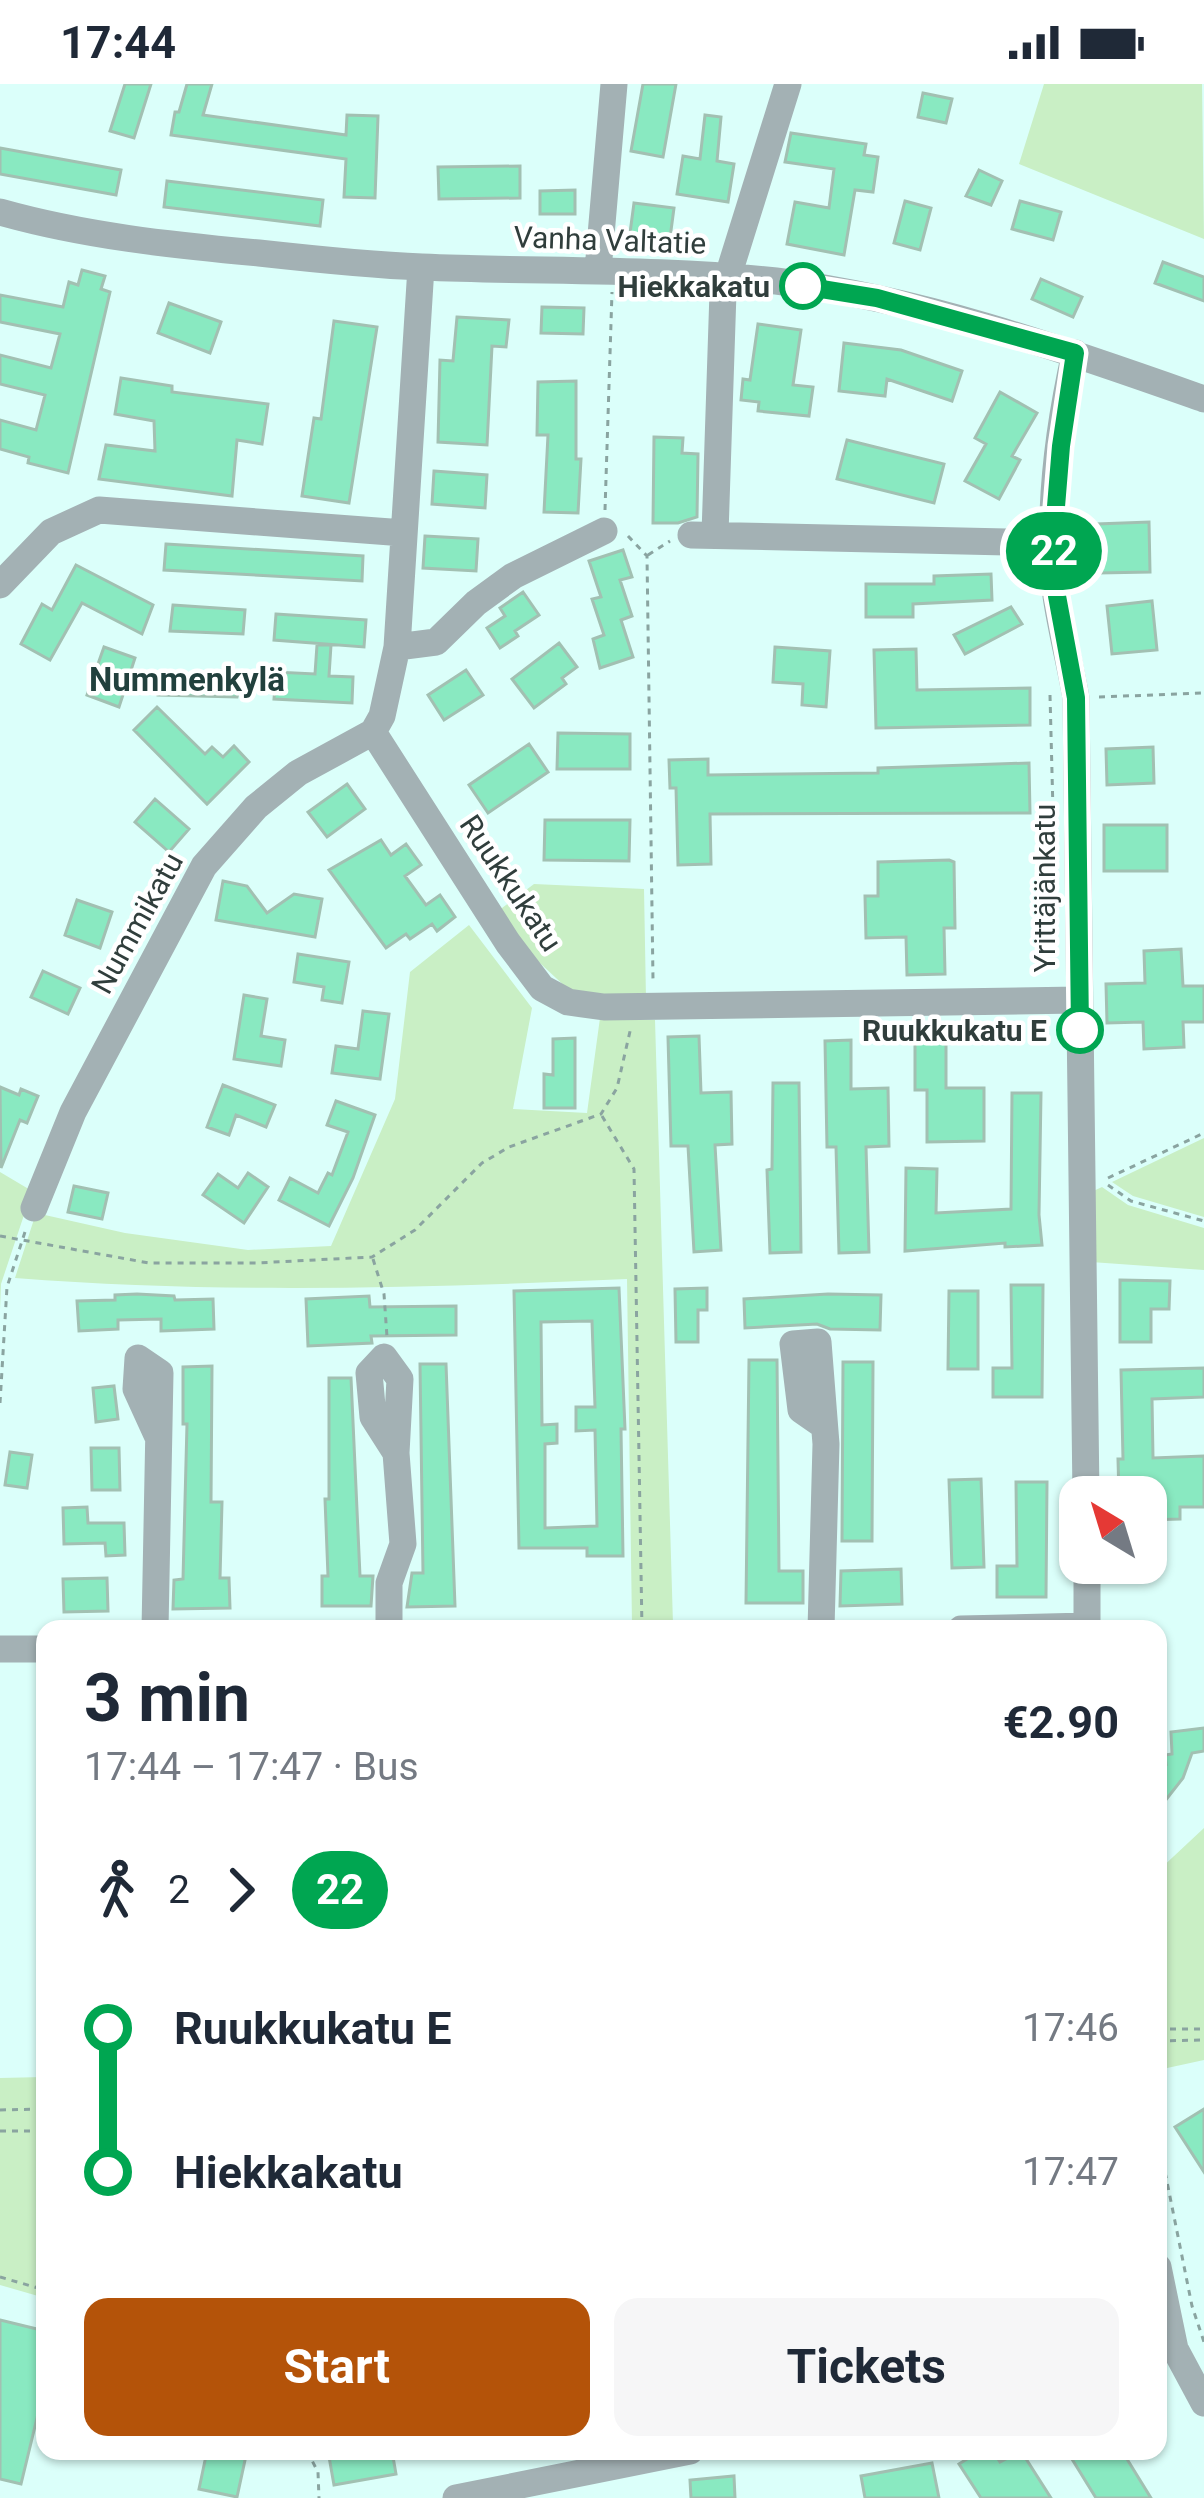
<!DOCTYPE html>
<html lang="en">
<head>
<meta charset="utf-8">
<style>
  :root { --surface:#fff; --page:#f6f6f7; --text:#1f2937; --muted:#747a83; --accent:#b45309 }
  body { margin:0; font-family:Roboto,sans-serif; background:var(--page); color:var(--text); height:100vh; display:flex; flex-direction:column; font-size:45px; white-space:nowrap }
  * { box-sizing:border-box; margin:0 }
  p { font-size:39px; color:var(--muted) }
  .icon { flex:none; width:66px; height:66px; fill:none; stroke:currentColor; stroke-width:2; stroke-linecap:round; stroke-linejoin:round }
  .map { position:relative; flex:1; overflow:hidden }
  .panel { position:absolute; left:36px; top:1536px; width:1131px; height:840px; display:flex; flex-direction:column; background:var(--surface); border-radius:24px; box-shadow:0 3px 9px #0004 }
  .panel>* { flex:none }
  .badge { padding:0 24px; border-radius:39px; font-size:42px; line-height:78px }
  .needle { width:78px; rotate:322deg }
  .fabs { position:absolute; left:1059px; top:1392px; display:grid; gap:24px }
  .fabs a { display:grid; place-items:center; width:108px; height:108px; border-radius:24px; background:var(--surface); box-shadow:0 3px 9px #0004; font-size:60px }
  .map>.badge { position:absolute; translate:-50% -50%; box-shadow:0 0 0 6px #fff }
  .legs { display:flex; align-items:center; gap:18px; height:132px; padding:0 48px; font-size:39px }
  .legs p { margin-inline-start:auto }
  .headline { display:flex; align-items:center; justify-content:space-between; height:204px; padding:0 48px }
  h1 { font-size:66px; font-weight:700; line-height:90px }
  .primary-button { display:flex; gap:24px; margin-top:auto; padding:24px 48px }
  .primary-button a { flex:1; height:138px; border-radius:24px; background:var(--accent); color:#fff; font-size:48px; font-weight:700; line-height:138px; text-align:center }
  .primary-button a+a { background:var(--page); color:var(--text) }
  ul { padding:0 48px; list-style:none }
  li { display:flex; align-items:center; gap:42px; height:144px; font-size:45px }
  li i { display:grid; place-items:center; width:18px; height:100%; margin:0 15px; background:currentColor }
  li i::after { content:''; width:30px; height:30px; margin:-15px; border:9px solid; border-radius:50%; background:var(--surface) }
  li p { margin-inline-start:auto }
  li:first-child i { background:linear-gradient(#0000 50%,currentColor 0) }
  li:last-child i { background:linear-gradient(currentColor 50%,#0000 0) }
  .status { display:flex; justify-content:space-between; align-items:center; height:84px; padding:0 60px; background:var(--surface); direction:ltr }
  .status svg { height:33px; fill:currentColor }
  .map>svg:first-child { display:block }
  .green { fill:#c9efc5 }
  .building { fill:#89e9c1; stroke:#a2c0b2; stroke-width:3; fill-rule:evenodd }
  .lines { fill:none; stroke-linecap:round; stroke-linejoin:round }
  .path { stroke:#8aa4a0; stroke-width:3; stroke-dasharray:6 6; stroke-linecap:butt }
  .minor { stroke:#a3b1b4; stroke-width:27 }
  .line-1-casing { stroke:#fff; stroke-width:27 }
  .line-1 { stroke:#00a651; stroke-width:18 }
  .stop-1-dot { fill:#fff; stroke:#00a651; stroke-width:6 }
  .labels { text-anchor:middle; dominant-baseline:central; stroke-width:9; stroke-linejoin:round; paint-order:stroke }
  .street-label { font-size:30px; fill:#303e3c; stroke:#fff }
  .stop-label { font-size:30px; font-weight:bold; fill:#303e3c; stroke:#fff; text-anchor:end }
  .neighbourhood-label { font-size:33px; font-weight:bold; fill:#21403d; stroke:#fff }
</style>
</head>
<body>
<div class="status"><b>17:44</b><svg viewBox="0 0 49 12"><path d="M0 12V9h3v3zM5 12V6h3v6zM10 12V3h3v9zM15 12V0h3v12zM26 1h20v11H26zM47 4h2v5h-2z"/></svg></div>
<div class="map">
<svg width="1204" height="2414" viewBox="0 0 1204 2414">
  <rect width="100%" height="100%" fill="#dbfffa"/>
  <path class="green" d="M1044,0h158l2,155 -185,-75z
    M534,800l110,5 2,110 -75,-7 -59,-55 -14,-26z
    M469,841l63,83 -19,101 74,4 13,-95 55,2 18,604 -41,1 -5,-346c-205,9 -408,15 -612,-1l21,-65 89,20 123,17 83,-4 64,-147 15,-127z
    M1204,1054v79l-71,-21 -21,-14z
    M0,1088l32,19 -31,93 -1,26z
    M1102,1103l26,18 76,23v42l-113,-8 -2,-69z
    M1204,1744v232l-46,10v-199z
    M45,1993v221l-45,-13v-207z"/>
  <path class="building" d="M125,0h26l-17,54 -24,-7z
    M187,0h25l-9,31 143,20 1,-20 31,1 -3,82 -31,-1 2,-38 -175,-24 4,-23h4z
    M643,0h33l-13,73 -32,-6z
    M923,9l29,6 -6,24 -28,-6z
    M705,31l16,2 -4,44 17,3 -6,38 -51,-8 6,-38 17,3z
    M791,49l75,11 -2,11 14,2 -5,35 -18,-2 -11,65 -57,-11 8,-42 34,6 5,-39 -49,-7z
    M0,64l121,22 -5,25 -116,-21z
    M520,82v32l-81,1 -1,-32z
    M979,86l23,11 -11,24 -25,-9z
    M167,97l156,19 -3,26 -156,-19z
    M575,106v24h-35v-23z
    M905,117l26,7 -11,42 -26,-7z
    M1020,117l41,11 -8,28 -41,-11z
    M634,119l40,5 -4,30 -40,-5z
    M1163,178l41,15v24l-49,-18z
    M82,186l23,6 -4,13 9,3 -42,181 -40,-10 1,-6 -29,-8v-29l36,10 9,-35 -45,-11v-29l51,13 9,-34 -60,-12v-27l63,12 6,-25 9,3z
    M1041,195l41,18 -9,20 -41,-18z
    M169,219l52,19 -11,31 -52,-20z
    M542,223l42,1 -1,26 -42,-1z
    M457,233l52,3 -3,27 -14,-1 -5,99 -49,-3 2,-82 13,1z
    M334,237l43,6 -28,176 -47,-7 12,-78 7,1z
    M758,240l43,6 -8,55 20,2 -4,29 -51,-5 1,-9 -18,-2 2,-21 7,1z
    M844,259l57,7 61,21 -10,30 -65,-22 -2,17 -46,-5z
    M121,294l51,8v6l96,12 -6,40 -25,-4 -5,56 -133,-17 7,-34 49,6 -1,-30 -39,-7z
    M576,297v78h5l-3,54 -34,-1 4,-77h-11l1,-53z
    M1000,308l37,21 -25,43 8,4 -21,39 -34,-18 21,-37 -11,-6z
    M654,353l29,1 -1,15 16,1 -1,63 -19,6h-25z
    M847,356l97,24 -10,39 -97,-24z
    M434,387l53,4 -2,33 -53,-4z
    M1149,438l1,50 -51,1 -2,-49z
    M425,452l53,3 -2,32 -53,-3z
    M166,460l197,12 -1,25 -198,-11z
    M623,466l9,27 -12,3 12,36 -11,4 12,37 -33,11 -7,-29 11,-4 -12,-36 9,-2 -12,-36z
    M76,481l77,40 -11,29 -60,-31 -32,57 -29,-16 21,-40 10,6z
    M991,490l1,26 -79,4v13h-47v-33h68v-8z
    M523,508l16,23 -24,16 3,5 -18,12 -13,-20 18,-12 -5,-8z
    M1152,517l5,49 -45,4 -5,-48z
    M173,521l72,5 -2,24 -73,-3z
    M1011,523l11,17 -57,30 -11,-19z
    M276,530l90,6 -2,27 -90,-7z
    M559,559l18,24 -15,11 4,6 -32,24 -22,-29z
    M317,561h14l-2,31 24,1 -1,26 -78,-4 2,-27 39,2z
    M104,563l31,11 -16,49 -32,-12z
    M775,563l55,4 -4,56 -24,-2 1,-21 -30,-2z
    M916,565l1,41 113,-2v37l-154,3 -2,-78z
    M466,586l17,25 -39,25 -16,-25z
    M158,589l22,1 25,8 4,-7h15v13l14,5 -1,4 -79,-2z
    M157,623l48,47 7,-7 11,10 11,-11 15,16 -42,42 -73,-74z
    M558,649l72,1v35h-73z
    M529,660l19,28 -60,41 -19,-28z
    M1153,663l1,36 -47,2 -1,-36z
    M708,675v16l170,-2v-5l151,-5 1,50 -320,1 1,50 -33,1 -2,-77h-6l-1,-28z
    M347,700l18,25 -38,28 -19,-25z
    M155,715l34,30 -20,23 -34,-30z
    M545,736h85l-1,41 -85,-1z
    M1104,741h63v46h-63z
    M381,756l10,15 15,-11 15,21 -16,11 21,29 14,-10 15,22 -18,14 -5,-7 -22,15 -4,-5 -20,14 -57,-78z
    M949,776l5,2 1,66h-11l1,46 -38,1 -1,-38 -40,1 -1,-42h13v-34z
    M223,797l24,5 20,27 27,-19 28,5 -7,38 -99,-17z
    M77,816l35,12 -12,36 -35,-13z
    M1181,865l2,37h21v36h-21l1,25 -40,2 -1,-27 -36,1 -1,-39 39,-1 -1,-32z
    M298,870l51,8 -7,41 -20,-3 2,-13 -30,-5z
    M43,887l37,17 -12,26 -37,-17z
    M244,911l23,4 -6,37 24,4 -4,26 -47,-7z
    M363,927l26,3 -9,65 -48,-6 4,-27 22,3z
    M946,941v63h38v53l-57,1v-52h-12v-64z
    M699,952l2,57 30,-1 1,52 -17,1 6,105 -27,2 -6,-106h-17l-3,-109z
    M575,954v70h-31v-34l9,1v-36z
    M851,956v49l37,-1 1,58 -23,1 3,105 -30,1 -3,-106h-9l-2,-106z
    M773,999h26l2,169 -31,1 -3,-83 5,-1z
    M223,1001l52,20 -9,22 -30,-12 -7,20 -22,-8z
    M0,1003l19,8 2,-6 17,7 -11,27 -7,-3 -19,48z
    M1012,1009h29l-2,122 3,30 -37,2v-4l-100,8 1,-83 31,1 -1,44 75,-4z
    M336,1017l39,14 -22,63 -24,48 -50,-26 11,-22 28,15 10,-20 4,2 16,-43 -21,-7z
    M248,1089l20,14 -24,36 -41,-28 15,-21 20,14z
    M74,1102l34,7 -6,26 -34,-7z
    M1120,1196l50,1 -1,28h-18v33h-31z
    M1011,1201h32l-1,112h-49v-29h19z
    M619,1204l6,141h-4l2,127h-36v-8h-68l-5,-257zM592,1237l3,86h-19v24l19,-1 2,96 -52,2v-84l12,-1v-19l-15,1 -1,-103z
    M707,1204v22h-9v32h-22l-1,-53z
    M949,1207h29v78h-30z
    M137,1210l37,2 1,4 38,-1 1,30 -53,2v-12l-43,1v9l-39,2 -2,-30 38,-1v-5z
    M828,1210l53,1 -1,35 -50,-1 -13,-5 -72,4 -1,-29z
    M369,1212l1,11 86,-1v29l-85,1 1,7 -64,3 -2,-47z
    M749,1276h28l2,211h24v32h-57z
    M843,1278h30l-1,179h-30z
    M420,1280h26l9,242 -48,1 5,-34h11z
    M212,1282l-1,136h11l-2,76h9l1,30 -57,1 1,-29 9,-1 4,-155h-4v-57z
    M1204,1284v29l-52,2 1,59 51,-2v51h-24v12l-34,1v-23h-27l-1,-38h5l-2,-89z
    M329,1294h22l9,198h13l-2,30h-49v-30h6l-3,-77h4z
    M114,1302l4,33 -22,3 -3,-34z
    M91,1364h28l1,42h-28z
    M10,1368l22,3 -5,33 -22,-3z
    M981,1395l3,88 -32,1 -3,-88z
    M1016,1398h31l-1,115h-49v-31h20z
    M87,1423l1,16h36l1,32 -19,1 -1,-13 -41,1 -1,-36z
    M901,1485l1,35 -62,2 1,-35z
    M107,1494l1,33 -44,1 -1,-33z
    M1204,1644v23l-12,2 -9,25 -25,32v-48l8,2 -1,-9 7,-1 -1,-22z
    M1204,2025v63l-29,-45z
    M0,2236l45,11v54l-24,99 -21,-5z
    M207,2367h40l-10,46 -38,-8z
    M328,2367h64l4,23 -62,11z
    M980,2367h13l7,11 21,-11 30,47h-70l-22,-34z
    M1067,2367h55l29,47h-55z
    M932,2379l7,35h-74l-4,-22z
    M734,2392l1,22h-44l-1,-18z"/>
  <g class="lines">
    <path class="path" d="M605,426l7,-218
      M628,452l19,20 6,424
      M648,471l22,-14
      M1050,611l3,116
      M1099,613l105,-4
      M602,1032l32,53 8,460
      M1108,1094l96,-45
      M1108,1101l23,16 73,20
      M0,1152l149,27h107l116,-6 43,-27 67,-67 27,-16 92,-33 16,-26 14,-61
      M373,1175l11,35 3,43
      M0,1319l7,-116 18,-55
      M1063,1421l1,50
      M1158,1945h46
      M1158,1957l46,-1
      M0,2026l45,-1
      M0,2047h45
      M1158,2053l34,169 12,36
      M0,2193l45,13
      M307,2367l11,21 1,26"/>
    <path class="minor" d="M0,128c85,24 172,33 259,41 54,6 109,12 163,14 118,5 237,1 354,14 147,18 289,69 428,118
      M421,183l-24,380 -15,69 -9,16 135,211 34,45 26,14 36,5 474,-7
      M598,186l16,-186
      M1075,269c-17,76 -28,165 -19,243 5,34 14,68 20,102l10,799
      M715,450l8,-242 65,-208
      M691,451l362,8
      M0,501l51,-53 48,-22 305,23
      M397,563l39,-5 40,-39 37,-27 91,-45
      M34,1124l39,-96 131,-246 52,-59 42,-34 75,-41
      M1087,1479v66
      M155,1545l5,-256 -22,-15 -2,31 21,46
      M389,1545v-46l14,-39 -7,-91 4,-74 -16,-22 -15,16 4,44 23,36
      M821,1545l5,-185 -8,-102 -25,2 8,66 23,16
      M961,1545l126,-3
      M0,1565h45
      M1158,2183l17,82 29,54
      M456,2414l234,-47"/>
  </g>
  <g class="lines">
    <defs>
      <path id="line-1" d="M803,202l74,12 198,55 -14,93 -8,97 4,53 19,102 4,332"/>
    </defs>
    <use href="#line-1" class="line-1-casing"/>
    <use href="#line-1" class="line-1"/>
  </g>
  <g class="stop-1-dot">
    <circle cx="803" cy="202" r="21"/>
    <circle cx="1080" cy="946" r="21"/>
  </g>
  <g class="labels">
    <g class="street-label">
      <text transform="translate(610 156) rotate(2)">Vanha Valtatie</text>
      <text transform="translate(511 799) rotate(56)">Ruukkukatu</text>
      <text transform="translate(1044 804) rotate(-90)">Yrittäjänkatu</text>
      <text transform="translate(137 839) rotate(-61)">Nummikatu</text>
    </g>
    <g class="stop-label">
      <text x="770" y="202">Hiekkakatu</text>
      <text x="1047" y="946">Ruukkukatu E</text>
    </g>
    <g class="neighbourhood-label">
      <text x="187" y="595">Nummenkylä</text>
    </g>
  </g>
</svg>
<div class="fabs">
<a><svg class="needle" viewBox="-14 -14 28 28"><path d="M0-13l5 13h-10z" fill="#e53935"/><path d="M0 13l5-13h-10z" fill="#747a83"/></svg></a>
</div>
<b class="badge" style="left:1054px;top:467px;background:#00a651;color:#fff">22</b>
<section class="panel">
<div class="headline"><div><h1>3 min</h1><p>17:44 – 17:47 · Bus</p></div><b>€2.90</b></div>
<div class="legs"><svg class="icon" aria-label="walk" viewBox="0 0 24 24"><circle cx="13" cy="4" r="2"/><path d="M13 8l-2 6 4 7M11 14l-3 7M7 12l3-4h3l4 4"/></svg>2<svg class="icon" aria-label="forward" viewBox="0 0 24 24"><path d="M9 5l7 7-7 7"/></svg><b class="badge" style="background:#00a651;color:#fff">22</b></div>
<ul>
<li><i style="color:#00a651"></i><b>Ruukkukatu E</b><p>17:46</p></li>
<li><i style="color:#00a651"></i><b>Hiekkakatu</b><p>17:47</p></li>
</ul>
<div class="primary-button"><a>Start</a><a>Tickets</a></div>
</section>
</div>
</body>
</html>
